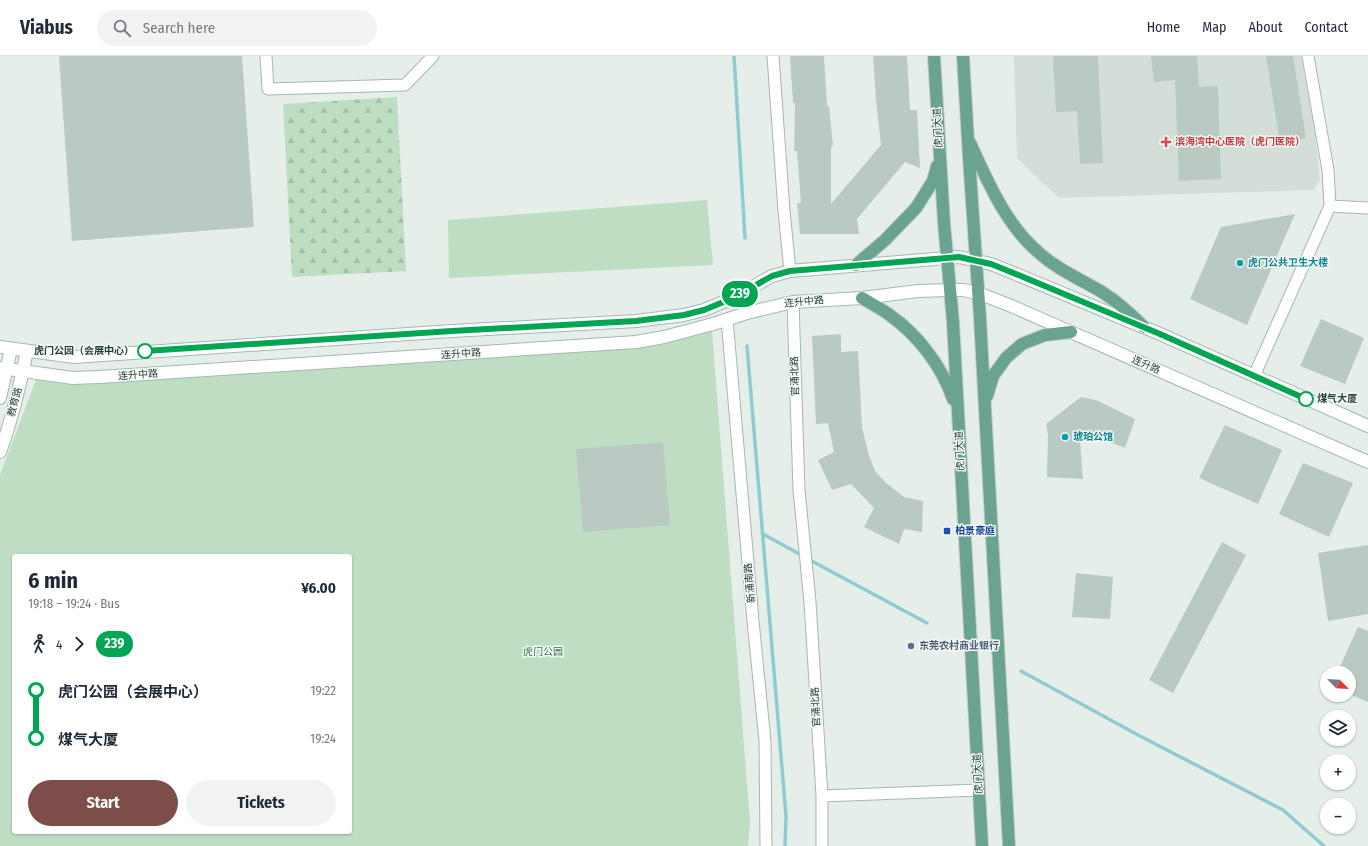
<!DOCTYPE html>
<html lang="en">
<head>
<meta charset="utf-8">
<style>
  :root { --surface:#fff; --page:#f2f2f3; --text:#1f2937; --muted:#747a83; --line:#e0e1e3; --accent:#7d4d49 }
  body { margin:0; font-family:"Fira Sans Condensed","Noto Sans SC",sans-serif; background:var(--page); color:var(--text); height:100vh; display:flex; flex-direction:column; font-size:15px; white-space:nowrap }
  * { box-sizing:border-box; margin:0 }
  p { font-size:13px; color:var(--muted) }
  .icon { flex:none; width:22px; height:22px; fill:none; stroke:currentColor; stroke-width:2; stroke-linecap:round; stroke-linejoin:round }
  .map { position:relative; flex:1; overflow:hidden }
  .panel { position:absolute; left:12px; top:498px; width:340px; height:280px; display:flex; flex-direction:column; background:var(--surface); border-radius:4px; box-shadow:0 1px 3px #0004 }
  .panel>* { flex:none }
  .badge { padding:0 8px; border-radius:13px; font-size:14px; line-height:26px }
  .needle { width:26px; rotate:114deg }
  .controls { position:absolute; left:1320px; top:610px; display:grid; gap:8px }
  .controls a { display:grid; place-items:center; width:36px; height:36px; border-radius:50%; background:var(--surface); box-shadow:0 1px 3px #0004; font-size:20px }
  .map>.badge { position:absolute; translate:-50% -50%; box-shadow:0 0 0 2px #fff }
  .legs { display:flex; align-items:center; gap:6px; height:44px; padding:0 16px; font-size:13px }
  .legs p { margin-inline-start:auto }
  .summary { display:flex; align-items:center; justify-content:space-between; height:68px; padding:0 16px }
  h1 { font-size:22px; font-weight:700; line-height:30px }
  .primary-button { display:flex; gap:8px; margin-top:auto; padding:8px 16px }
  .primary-button a { flex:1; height:46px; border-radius:24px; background:var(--accent); color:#fff; font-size:16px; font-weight:700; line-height:46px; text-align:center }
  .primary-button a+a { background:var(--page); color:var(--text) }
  ul { padding:0 16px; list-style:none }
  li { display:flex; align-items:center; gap:14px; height:48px; font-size:15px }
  li i { display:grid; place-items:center; width:6px; height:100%; margin:0 5px; background:currentColor }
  li i::after { content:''; width:10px; height:10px; margin:-5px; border:3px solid; border-radius:50%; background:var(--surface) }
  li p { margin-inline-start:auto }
  li:first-child i { background:linear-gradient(#0000 50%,currentColor 0) }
  li:last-child i { background:linear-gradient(currentColor 50%,#0000 0) }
  header { display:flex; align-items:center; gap:24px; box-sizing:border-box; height:56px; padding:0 20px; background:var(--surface); border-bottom:1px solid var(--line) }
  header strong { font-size:19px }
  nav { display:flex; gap:22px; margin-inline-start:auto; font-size:14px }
  .search { width:280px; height:36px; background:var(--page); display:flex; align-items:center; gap:10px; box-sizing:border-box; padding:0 14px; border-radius:22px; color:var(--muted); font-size:15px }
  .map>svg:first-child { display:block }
  .built { fill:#d3ded8 }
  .forest { fill:url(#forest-firs) }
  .park { fill:#bedec4; fill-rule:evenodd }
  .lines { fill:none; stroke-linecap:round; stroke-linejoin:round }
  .stream { stroke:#8eccd2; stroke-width:3.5 }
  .building { fill:#bac9c2 }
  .minor-casing { stroke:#a7b6b0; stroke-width:13 }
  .tertiary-casing { stroke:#a7b6b0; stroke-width:14 }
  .secondary-casing { stroke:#a3b9b0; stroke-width:14 }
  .primary-casing { stroke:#c2cac7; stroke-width:14 }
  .minor { stroke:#fff; stroke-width:11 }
  .tertiary { stroke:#fff; stroke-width:12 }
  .secondary { stroke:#fff; stroke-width:12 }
  .primary { stroke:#6aa390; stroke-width:12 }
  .line-1-casing { stroke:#fff; stroke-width:9 }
  .line-1 { stroke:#00a651; stroke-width:6 }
  .health-dot { fill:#e0444e; stroke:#f5faf7; stroke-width:1.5 }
  .culture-dot { fill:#0f9aa8; stroke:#f5faf7; stroke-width:1.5 }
  .stop-1-dot { fill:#fff; stroke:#00a651; stroke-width:2 }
  .transit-dot { fill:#1a4fb4; stroke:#f5faf7; stroke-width:1.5 }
  .service-dot { fill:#5c6f8a; stroke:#f5faf7; stroke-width:1.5 }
  .labels { text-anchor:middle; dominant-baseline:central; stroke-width:3; stroke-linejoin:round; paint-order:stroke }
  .street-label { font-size:10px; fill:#244036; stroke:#f5faf7 }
  .health-label { font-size:10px; font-weight:bold; fill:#be3a42; stroke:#f5faf7; text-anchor:start }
  .culture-label { font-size:10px; font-weight:bold; fill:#0d838f; stroke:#f5faf7; text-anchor:start }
  .stop-label { font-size:10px; font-weight:bold; fill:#244036; stroke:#f5faf7; text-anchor:end }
  .transit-label { font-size:10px; font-weight:bold; fill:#164399; stroke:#f5faf7; text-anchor:start }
  .service-label { font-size:10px; font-weight:bold; fill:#4e5e75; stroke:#f5faf7; text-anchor:start }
  .park-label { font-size:10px; fill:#2e7644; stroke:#f5faf7 }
</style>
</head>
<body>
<header>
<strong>Viabus</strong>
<div class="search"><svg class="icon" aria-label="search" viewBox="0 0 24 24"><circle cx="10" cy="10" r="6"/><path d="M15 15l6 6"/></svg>Search here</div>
<nav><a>Home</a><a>Map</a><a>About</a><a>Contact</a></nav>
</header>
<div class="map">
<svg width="1368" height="790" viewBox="0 0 1368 790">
  <defs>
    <pattern id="forest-firs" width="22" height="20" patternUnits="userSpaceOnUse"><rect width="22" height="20" fill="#bedec4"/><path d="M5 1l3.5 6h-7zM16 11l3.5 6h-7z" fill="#a3c0a9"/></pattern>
  </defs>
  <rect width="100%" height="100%" fill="#e5eee9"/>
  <path class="built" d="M1014,0h287l13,70 6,54 -6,10 -255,8 -42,-40z"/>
  <path class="forest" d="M397,41l9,174 -114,6 -9,-173z"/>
  <path class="park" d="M707,144l6,65 -264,13 -1,-58z
    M712,275l38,492 -2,23h-748v-371l37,-98zM14,500h336v276h-336z"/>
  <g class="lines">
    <path class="stream" d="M734,0l11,182
      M747,290l39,470 -1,30
      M763,478l40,22
      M808,503l119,64
      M1021,615l117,64 145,75 41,36"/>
  </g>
  <path class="building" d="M59,0h183l12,171 -182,14z
    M790,0h34l3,50h2l4,40 -2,1v57l50,-59 -5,-46 -3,-43h34l3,54h7l3,58 -15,-6 -48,57 2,15h-59l-3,-31h4l-4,-52h-3l1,-48h-2z
    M1053,0h45l5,107 -23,1 -3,-53 -21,1z
    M1151,0h46l2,31 19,-1 3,93 -42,2 -4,-101 -21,2z
    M1266,0h27l13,82 -26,5z
    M1295,158l-48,111 -57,-26 31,-72z
    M1321,263l43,19 -19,46 -45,-18z
    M841,278v18l17,-1 4,76 7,29 6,15 11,12 18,14 19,4 -1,31 -18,-3 -5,15 -35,-17 10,-19 -23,-24 -19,6 -14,-30 16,-8 -6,-29 -12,1 -4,-88z
    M1081,341l15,3 39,19 -10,29 -46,-18 4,49 -36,-2 1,-42 -2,-11z
    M1225,369l57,25 -24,54 -59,-26z
    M663,386l7,83 -87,7 -7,-83z
    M1303,407l50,20 -24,54 -50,-23z
    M1222,486l24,13 -73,138 -24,-13z
    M1368,489v69l-40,7 -10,-68z
    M1076,517l37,4 -3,42 -38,-2z
    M1358,571l10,4v71l-19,-8v-21h-12z"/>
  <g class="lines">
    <defs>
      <path id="minor" d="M266,0l2,33 137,-4 28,-29
        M773,0l11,155 6,60
        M1330,150l38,2
        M793,246l6,188 11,112 12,194v50
        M727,263l26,302 12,120 1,105
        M1254,320l76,-170 -2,-36 -20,-114
        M822,740l157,-6"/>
      <path id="tertiary" d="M0,342l11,-49
        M0,396c12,-32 20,-67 27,-101"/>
      <path id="secondary" d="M0,291l74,10 378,-26 184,-10 48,-6 20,-5 29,-12 39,-22 18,-5 169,-14 32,7 20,8 149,62 208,92
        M0,312l73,10 26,-1 537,-35 28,-5 49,-13 34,-11 46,-11 69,-4 56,-7 31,-1h14l15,3 31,12 359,157"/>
      <path id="primary" d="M934,0l10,167 9,99 29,524
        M963,0l6,102 11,160 29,528
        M970,87c18,39 35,80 67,108 19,18 43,28 65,41 16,10 29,22 42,35
        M856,209l29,-25 31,-32 17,-27 4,-15
        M862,242c10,6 20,11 29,18 28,20 51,51 62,83
        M987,340l6,-20 13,-18 16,-14 23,-9 26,-3"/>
    </defs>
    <use href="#minor" class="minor-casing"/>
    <use href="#tertiary" class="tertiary-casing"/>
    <use href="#secondary" class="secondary-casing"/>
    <use href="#primary" class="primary-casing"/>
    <use href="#minor" class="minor"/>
    <use href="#tertiary" class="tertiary"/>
    <use href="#secondary" class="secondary"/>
    <use href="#primary" class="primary"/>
  </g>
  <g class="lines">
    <defs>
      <path id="line-1" d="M145,295l307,-20 184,-10 48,-6 20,-5 29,-12 39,-22 18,-5 169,-14 32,7 20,8 149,62 146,65"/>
    </defs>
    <use href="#line-1" class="line-1-casing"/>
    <use href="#line-1" class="line-1"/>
  </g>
  <path class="health-dot" d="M1164 80h4v4h4v4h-4v4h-4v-4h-4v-4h4z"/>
  <g class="culture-dot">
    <circle cx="1240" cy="207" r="4"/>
    <circle cx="1065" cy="381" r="4"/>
  </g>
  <g class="stop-1-dot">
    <circle cx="145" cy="295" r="7"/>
    <circle cx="1306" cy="343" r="7"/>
  </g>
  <rect class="transit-dot" x="943" y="471" width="8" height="8" rx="2"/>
  <circle class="service-dot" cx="911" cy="590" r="4"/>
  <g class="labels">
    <g class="street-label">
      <text transform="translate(938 72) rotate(-93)">虎门大道</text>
      <text transform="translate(804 246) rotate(-6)">连升中路</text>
      <text transform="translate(461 298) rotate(-4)">连升中路</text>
      <text transform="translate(1146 309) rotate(24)">连升路</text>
      <text transform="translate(138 319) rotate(-4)">连升中路</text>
      <text transform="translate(795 320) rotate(-92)">官涌北路</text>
      <text transform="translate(15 346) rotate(-75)">教育路</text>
      <text transform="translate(960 395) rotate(-93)">虎门大道</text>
      <text transform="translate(750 527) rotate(-95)">新涌南路</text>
      <text transform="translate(816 651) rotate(-93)">官涌北路</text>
      <text transform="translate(978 718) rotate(-93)">虎门大道</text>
    </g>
    <g class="health-label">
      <text x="1175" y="86">滨海湾中心医院（虎门医院）</text>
    </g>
    <g class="culture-label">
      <text x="1248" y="207">虎门公共卫生大楼</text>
      <text x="1073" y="381">琥珀公馆</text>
    </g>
    <g class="stop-label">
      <text x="134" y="295">虎门公园（会展中心）</text>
      <text x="1317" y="343" text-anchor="start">煤气大厦</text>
    </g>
    <g class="transit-label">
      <text x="955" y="475">柏景豪庭</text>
    </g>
    <g class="service-label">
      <text x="919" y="590">东莞农村商业银行</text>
    </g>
    <g class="park-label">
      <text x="543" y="596">虎门公园</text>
    </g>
  </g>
</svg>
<div class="controls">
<a><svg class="needle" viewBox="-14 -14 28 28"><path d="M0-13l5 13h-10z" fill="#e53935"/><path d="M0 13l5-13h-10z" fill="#747a83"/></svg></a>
<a><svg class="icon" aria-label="layers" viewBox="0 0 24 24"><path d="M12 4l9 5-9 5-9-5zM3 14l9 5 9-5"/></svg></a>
<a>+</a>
<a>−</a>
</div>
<b class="badge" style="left:740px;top:238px;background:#00a651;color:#fff">239</b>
<section class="panel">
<div class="summary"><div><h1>6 min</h1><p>19:18 – 19:24 · Bus</p></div><b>¥6.00</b></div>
<div class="legs"><svg class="icon" aria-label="walk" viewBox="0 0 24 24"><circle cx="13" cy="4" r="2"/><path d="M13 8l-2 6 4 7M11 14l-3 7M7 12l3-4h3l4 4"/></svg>4<svg class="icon" aria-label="forward" viewBox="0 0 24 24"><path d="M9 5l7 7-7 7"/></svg><b class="badge" style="background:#00a651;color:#fff">239</b></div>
<ul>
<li><i style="color:#00a651"></i><b>虎门公园（会展中心）</b><p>19:22</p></li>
<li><i style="color:#00a651"></i><b>煤气大厦</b><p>19:24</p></li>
</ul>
<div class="primary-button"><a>Start</a><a>Tickets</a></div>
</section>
</div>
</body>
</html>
